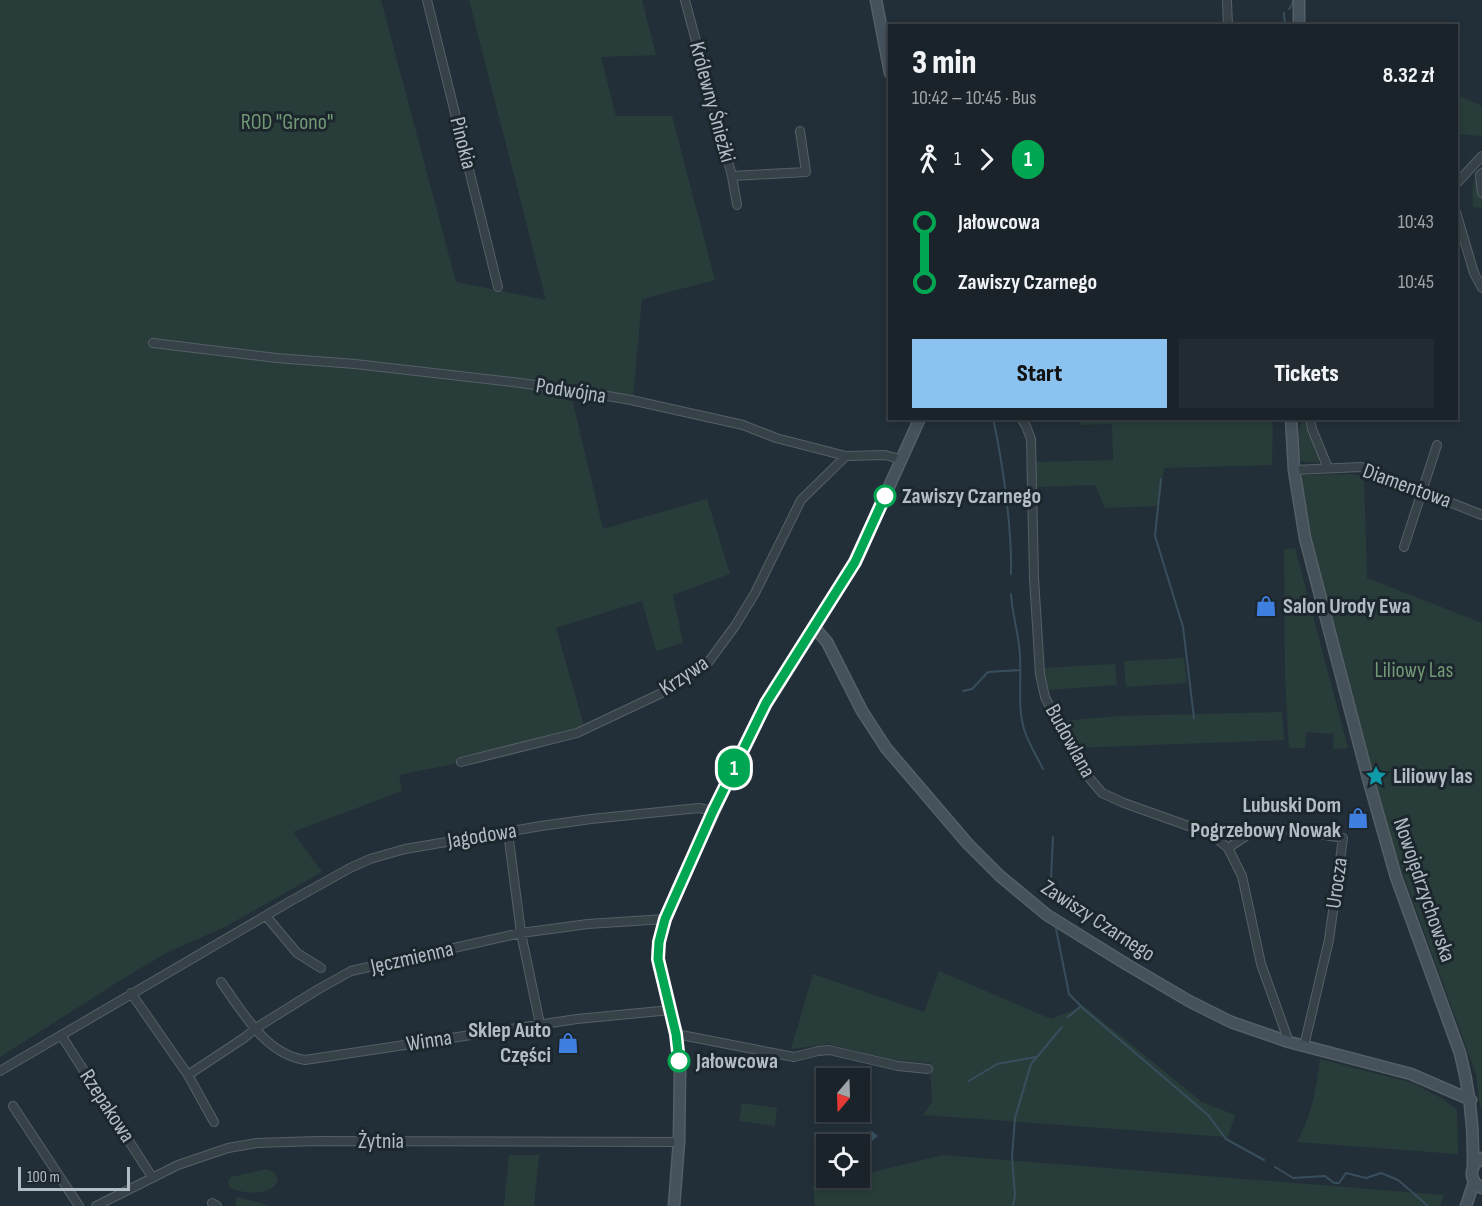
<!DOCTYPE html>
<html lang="en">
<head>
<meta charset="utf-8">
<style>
  :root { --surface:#1a232a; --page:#232b32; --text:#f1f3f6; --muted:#9fa4a8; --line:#384047; --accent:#8cc2ef }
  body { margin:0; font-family:"Sofia Sans Condensed",sans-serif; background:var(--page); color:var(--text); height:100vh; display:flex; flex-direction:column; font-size:22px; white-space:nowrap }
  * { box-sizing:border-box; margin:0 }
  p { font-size:20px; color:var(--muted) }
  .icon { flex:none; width:33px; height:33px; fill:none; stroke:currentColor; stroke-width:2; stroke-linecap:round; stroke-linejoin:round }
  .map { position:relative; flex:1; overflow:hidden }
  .panel { position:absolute; left:888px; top:24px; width:570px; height:396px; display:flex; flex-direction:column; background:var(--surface); border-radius:0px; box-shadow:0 3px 9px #0003,0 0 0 2px var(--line) }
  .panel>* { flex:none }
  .badge { padding:0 12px; border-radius:20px; font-size:21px; line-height:39px }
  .needle { width:39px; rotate:199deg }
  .fabs { position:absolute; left:816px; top:1068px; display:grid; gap:12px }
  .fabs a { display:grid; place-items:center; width:54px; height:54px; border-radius:0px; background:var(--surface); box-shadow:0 3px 9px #0003,0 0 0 2px var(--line); font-size:30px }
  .scale { position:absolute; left:18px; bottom:15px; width:112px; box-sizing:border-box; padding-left:6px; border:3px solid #b2bcc4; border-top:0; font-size:16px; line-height:21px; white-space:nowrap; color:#b2bcc4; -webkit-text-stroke:4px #1c262d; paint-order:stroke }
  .map>.badge { position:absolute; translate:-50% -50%; box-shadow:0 0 0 3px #fff }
  .legs { display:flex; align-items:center; gap:9px; height:66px; padding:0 24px; font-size:20px }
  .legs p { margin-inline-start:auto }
  .summary { display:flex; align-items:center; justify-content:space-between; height:102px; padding:0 24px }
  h1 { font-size:33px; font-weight:800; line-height:45px }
  .primary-button { display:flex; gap:12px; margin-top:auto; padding:12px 24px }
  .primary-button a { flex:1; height:69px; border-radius:0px; background:var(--accent); color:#111; font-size:24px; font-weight:800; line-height:69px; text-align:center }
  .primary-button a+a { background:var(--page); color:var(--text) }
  ul { padding:0 24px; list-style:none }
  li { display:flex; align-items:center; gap:21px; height:60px; font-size:22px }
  li i { display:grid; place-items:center; width:9px; height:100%; margin:0 8px; background:currentColor }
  li i::after { content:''; width:15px; height:15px; margin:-8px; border:4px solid; border-radius:50%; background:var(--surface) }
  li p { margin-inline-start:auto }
  li:first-child i { background:linear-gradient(#0000 50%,currentColor 0) }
  li:last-child i { background:linear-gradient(currentColor 50%,#0000 0) }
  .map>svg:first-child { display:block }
  .green { fill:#283d3a }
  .water { fill:#384e5d }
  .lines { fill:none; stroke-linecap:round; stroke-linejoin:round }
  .stream { stroke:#384e5d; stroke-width:2 }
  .street-casing { stroke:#555f66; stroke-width:10 }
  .secondary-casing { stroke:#555f66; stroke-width:13 }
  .street { stroke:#374148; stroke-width:8 }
  .secondary { stroke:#45515b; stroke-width:10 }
  .line-1-casing { stroke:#fff; stroke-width:14 }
  .line-1 { stroke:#00a651; stroke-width:9 }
  .stop-1-dot { fill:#fff; stroke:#00a651; stroke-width:3 }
  .labels { text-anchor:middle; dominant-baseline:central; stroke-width:6; stroke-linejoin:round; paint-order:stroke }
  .street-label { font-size:22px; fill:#b2bcc4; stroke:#1c262d }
  .park-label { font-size:22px; fill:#729875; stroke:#1c262d }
  .stop-label { font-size:22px; font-weight:bold; fill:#b2bcc4; stroke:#1c262d; text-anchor:start }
  .poi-label { font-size:22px; font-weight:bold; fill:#b2bcc4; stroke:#1c262d; text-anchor:start }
</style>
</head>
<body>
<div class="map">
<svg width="1482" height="1206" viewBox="0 0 1482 1206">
  <rect width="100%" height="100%" fill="#232f38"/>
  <path class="green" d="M0,0h381l75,282 90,18 -77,-300h173l14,55 -55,2 15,59h56l43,164 -73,19 -9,98 -64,-11 34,143 104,-30 23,75 -57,21 10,48 -27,8 -14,-50 -86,27 28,98c-58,26 -123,36 -185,49l3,16 -109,41 29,40 -97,55 -57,25 -47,28 -121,77z
    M1456,94l26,12v30l-25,-2z
    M1482,165v43l-9,-1c-1,-16 -2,-28 9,-42z
    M1080,419h193l-1,46 -108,3 -5,38 -54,2 -10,-23 -59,2v-25l77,-2 -1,-36 -32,1z
    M1301,419h5l1,12 13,28 -2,4 -17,-2c-6,-13 -2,-29 0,-42z
    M1352,474l12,3 3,101 115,45v488l-3,-11 -3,-26 -90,-247 -75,-287 -11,-60 3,-5z
    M1295,548l53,200 -15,1 1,-15 -28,-2 -1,16h-16l-4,-69 -1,-130z
    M1184,658l3,25 -61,4 -2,-26z
    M1115,664l2,21 -68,5 -6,-22z
    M1282,712l2,28 -211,8 -11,-27 57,-5z
    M939,971l112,48 33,-13 118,96 33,13 -7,22 -305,-22 9,-13 -2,-39 -37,-3 -64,-16 -38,5 22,-75 111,38z
    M1320,1059l93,24 28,15 16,12 1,44 -161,-12c14,-25 20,-55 23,-83z
    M742,1103l35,5 -2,18 -36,-5z
    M509,1155h30l-5,51h-30z
    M943,1155l501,40 -4,11h-625l-2,-20 35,-8h12v-3z
    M267,1169l8,4 3,8c-8,15 -34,13 -48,7l-2,-6 3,-5z
    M237,1197l27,7 4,2h-30l-3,-1z"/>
  <path class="water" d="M872,1131l6,5 -18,15v-7h-13l4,-6z"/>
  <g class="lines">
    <path class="stream" d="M1289,9l3,-4 1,-5
      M1284,13l1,13
      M993,418c10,46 19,110 18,156
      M1161,479l-6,57 28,91 11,91
      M1011,594c1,18 6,34 8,51 4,27 -3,62 6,87 4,12 12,25 18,37
      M963,691l9,-2 16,-17 32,-2
      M1050,900l3,-63
      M1056,929l13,65 16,16 123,105 18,24 38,21
      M1068,1017l13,-11
      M969,1081l28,-17 39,-7
      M1275,1167l18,11 32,-2 9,7h5l7,-10 20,5 15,-5 17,7 30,26
      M1013,1206l2,-10 -3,-39 3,-39 16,-54 31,-37"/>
    <defs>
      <path id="street" d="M427,0l71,287
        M685,0l47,176 5,29
        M1227,0l1,26
        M1482,173l-2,2 2,18
        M732,176l74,-4 -6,-41
        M1456,184l26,-28
        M1456,212l18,61 8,15
        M153,343l123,15 79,6 158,18 65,9 53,9 112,25 33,13 70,18 39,-1 15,4
        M1021,418l5,8 5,13 3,139 6,96 5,23 36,71 21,25 22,10 87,31 17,14 14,28 19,88 28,78
        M1310,418l2,11 16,39
        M1294,470l67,-3 121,48
        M1404,547l33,-102
        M461,762l116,-29 91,-43 39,-26 28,-38 20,-33 46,-93 45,-44
        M508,832l13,101 19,91
        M1228,848l21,-14 34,-6 60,10 -14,102 -25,106
        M266,916l31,37 24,15
        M221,982c22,30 44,72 84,78l272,-41 94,-9
        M131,993l57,82 26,47
        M676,1034l118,23 24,-6 11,-1 69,16 30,3
        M61,1035l91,142
        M0,1071l289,-169 61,-34 20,-9 35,-10 136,-23 50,-7 108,-11 14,3
        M188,1075l56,-37 12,-10 61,-38 34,-19 170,-38 67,-9 77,-5
        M13,1106l66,100
        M212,1203l5,3
        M96,1206l82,-41 50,-17 29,-5 61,-2 361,1"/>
      <path id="secondary" d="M876,0l14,73
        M1299,0v26
        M1291,418l3,52 11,68 64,244 27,95 64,176c10,38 14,74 13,113
        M814,627l13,15 35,69 24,37 82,96 32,32 47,39 79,49 63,37 42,21 58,20 122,32 60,26
        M1482,1158c-13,8 -14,22 0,30
        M674,1206l5,-64 1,-71 -4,-37 -17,-68 -1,-16 3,-18 17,-44 81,-172 96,-154 65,-144
        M1466,1206l8,-24"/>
    </defs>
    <use href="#street" class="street-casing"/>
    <use href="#secondary" class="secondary-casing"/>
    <use href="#street" class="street"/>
    <use href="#secondary" class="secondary"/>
  </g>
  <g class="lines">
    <defs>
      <path id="line-1" d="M679,1061l-3,-27 -18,-75 1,-17 6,-23 48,-108 53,-108 89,-141 30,-66"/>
    </defs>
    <use href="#line-1" class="line-1-casing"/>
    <use href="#line-1" class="line-1"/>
  </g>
  <defs>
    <symbol id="shop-bare" viewBox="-9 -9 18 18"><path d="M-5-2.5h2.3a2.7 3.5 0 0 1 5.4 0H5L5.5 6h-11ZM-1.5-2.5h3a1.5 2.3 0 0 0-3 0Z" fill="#3f7fe0" stroke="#1c262d" stroke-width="2.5" paint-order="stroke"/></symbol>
    <symbol id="sight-bare" viewBox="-9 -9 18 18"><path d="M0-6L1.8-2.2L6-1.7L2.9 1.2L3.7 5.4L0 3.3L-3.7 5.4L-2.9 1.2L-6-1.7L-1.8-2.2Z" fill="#0f9aa8" stroke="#1c262d" stroke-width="2.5" paint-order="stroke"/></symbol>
  </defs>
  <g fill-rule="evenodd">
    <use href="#shop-bare" x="1251" y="591" width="30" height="30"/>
    <use href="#sight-bare" x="1361" y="761" width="30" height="30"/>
    <use href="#shop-bare" x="1343" y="803" width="30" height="30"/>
    <use href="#shop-bare" x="553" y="1028" width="30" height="30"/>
  </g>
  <g class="stop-1-dot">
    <circle cx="885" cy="496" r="10"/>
    <circle cx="679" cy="1061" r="10"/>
  </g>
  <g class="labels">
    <g class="street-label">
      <text transform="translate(712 102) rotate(75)">Królewny Śnieżki</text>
      <text transform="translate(463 143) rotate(76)">Pinokia</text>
      <text transform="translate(571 391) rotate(9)">Podwójna</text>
      <text transform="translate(1407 486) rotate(20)">Diamentowa</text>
      <text transform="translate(684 676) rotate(-34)">Krzywa</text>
      <text transform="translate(1070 741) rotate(61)">Budowlana</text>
      <text transform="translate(482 836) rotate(-9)">Jagodowa</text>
      <text transform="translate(1337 883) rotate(-82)">Urocza</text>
      <text transform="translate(1424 890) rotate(71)">Nowojędrzychowska</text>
      <text transform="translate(1098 921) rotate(33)">Zawiszy Czarnego</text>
      <text transform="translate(412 958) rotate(-13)">Jęczmienna</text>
      <text transform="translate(429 1041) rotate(-9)">Winna</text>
      <text transform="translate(107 1106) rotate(57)">Rzepakowa</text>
      <text x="381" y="1141">Żytnia</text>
    </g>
    <g class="park-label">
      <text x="287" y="122">ROD "Grono"</text>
      <text x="1414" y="670">Liliowy Las</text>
    </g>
    <g class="stop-label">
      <text x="902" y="496">Zawiszy Czarnego</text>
      <text x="696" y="1061">Jałowcowa</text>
    </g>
    <g class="poi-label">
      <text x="1283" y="606">Salon Urody Ewa</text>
      <text x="1393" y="776">Liliowy las</text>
      <text x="1341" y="805" text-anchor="end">Lubuski Dom<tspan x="1341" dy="25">Pogrzebowy Nowak</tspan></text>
      <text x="551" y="1030" text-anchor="end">Sklep Auto<tspan x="551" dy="25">Części</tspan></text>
    </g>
  </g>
</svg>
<div class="fabs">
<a><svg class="needle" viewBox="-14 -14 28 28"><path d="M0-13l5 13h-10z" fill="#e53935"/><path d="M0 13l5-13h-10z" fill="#9fa4a8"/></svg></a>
<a><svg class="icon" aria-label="locate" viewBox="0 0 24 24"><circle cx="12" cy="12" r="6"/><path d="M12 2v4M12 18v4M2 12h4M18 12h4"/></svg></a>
</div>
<div class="scale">100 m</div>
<b class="badge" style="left:734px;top:768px;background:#00a651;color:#fff">1</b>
<section class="panel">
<div class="summary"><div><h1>3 min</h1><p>10:42 – 10:45 · Bus</p></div><b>8.32 zł</b></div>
<div class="legs"><svg class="icon" aria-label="walk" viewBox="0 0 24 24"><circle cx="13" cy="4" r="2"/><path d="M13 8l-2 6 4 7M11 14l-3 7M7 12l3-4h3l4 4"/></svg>1<svg class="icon" aria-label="forward" viewBox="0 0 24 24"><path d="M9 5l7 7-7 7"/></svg><b class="badge" style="background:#00a651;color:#fff">1</b></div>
<ul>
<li><i style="color:#00a651"></i><b>Jałowcowa</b><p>10:43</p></li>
<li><i style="color:#00a651"></i><b>Zawiszy Czarnego</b><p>10:45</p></li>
</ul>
<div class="primary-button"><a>Start</a><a>Tickets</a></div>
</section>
</div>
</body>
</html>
